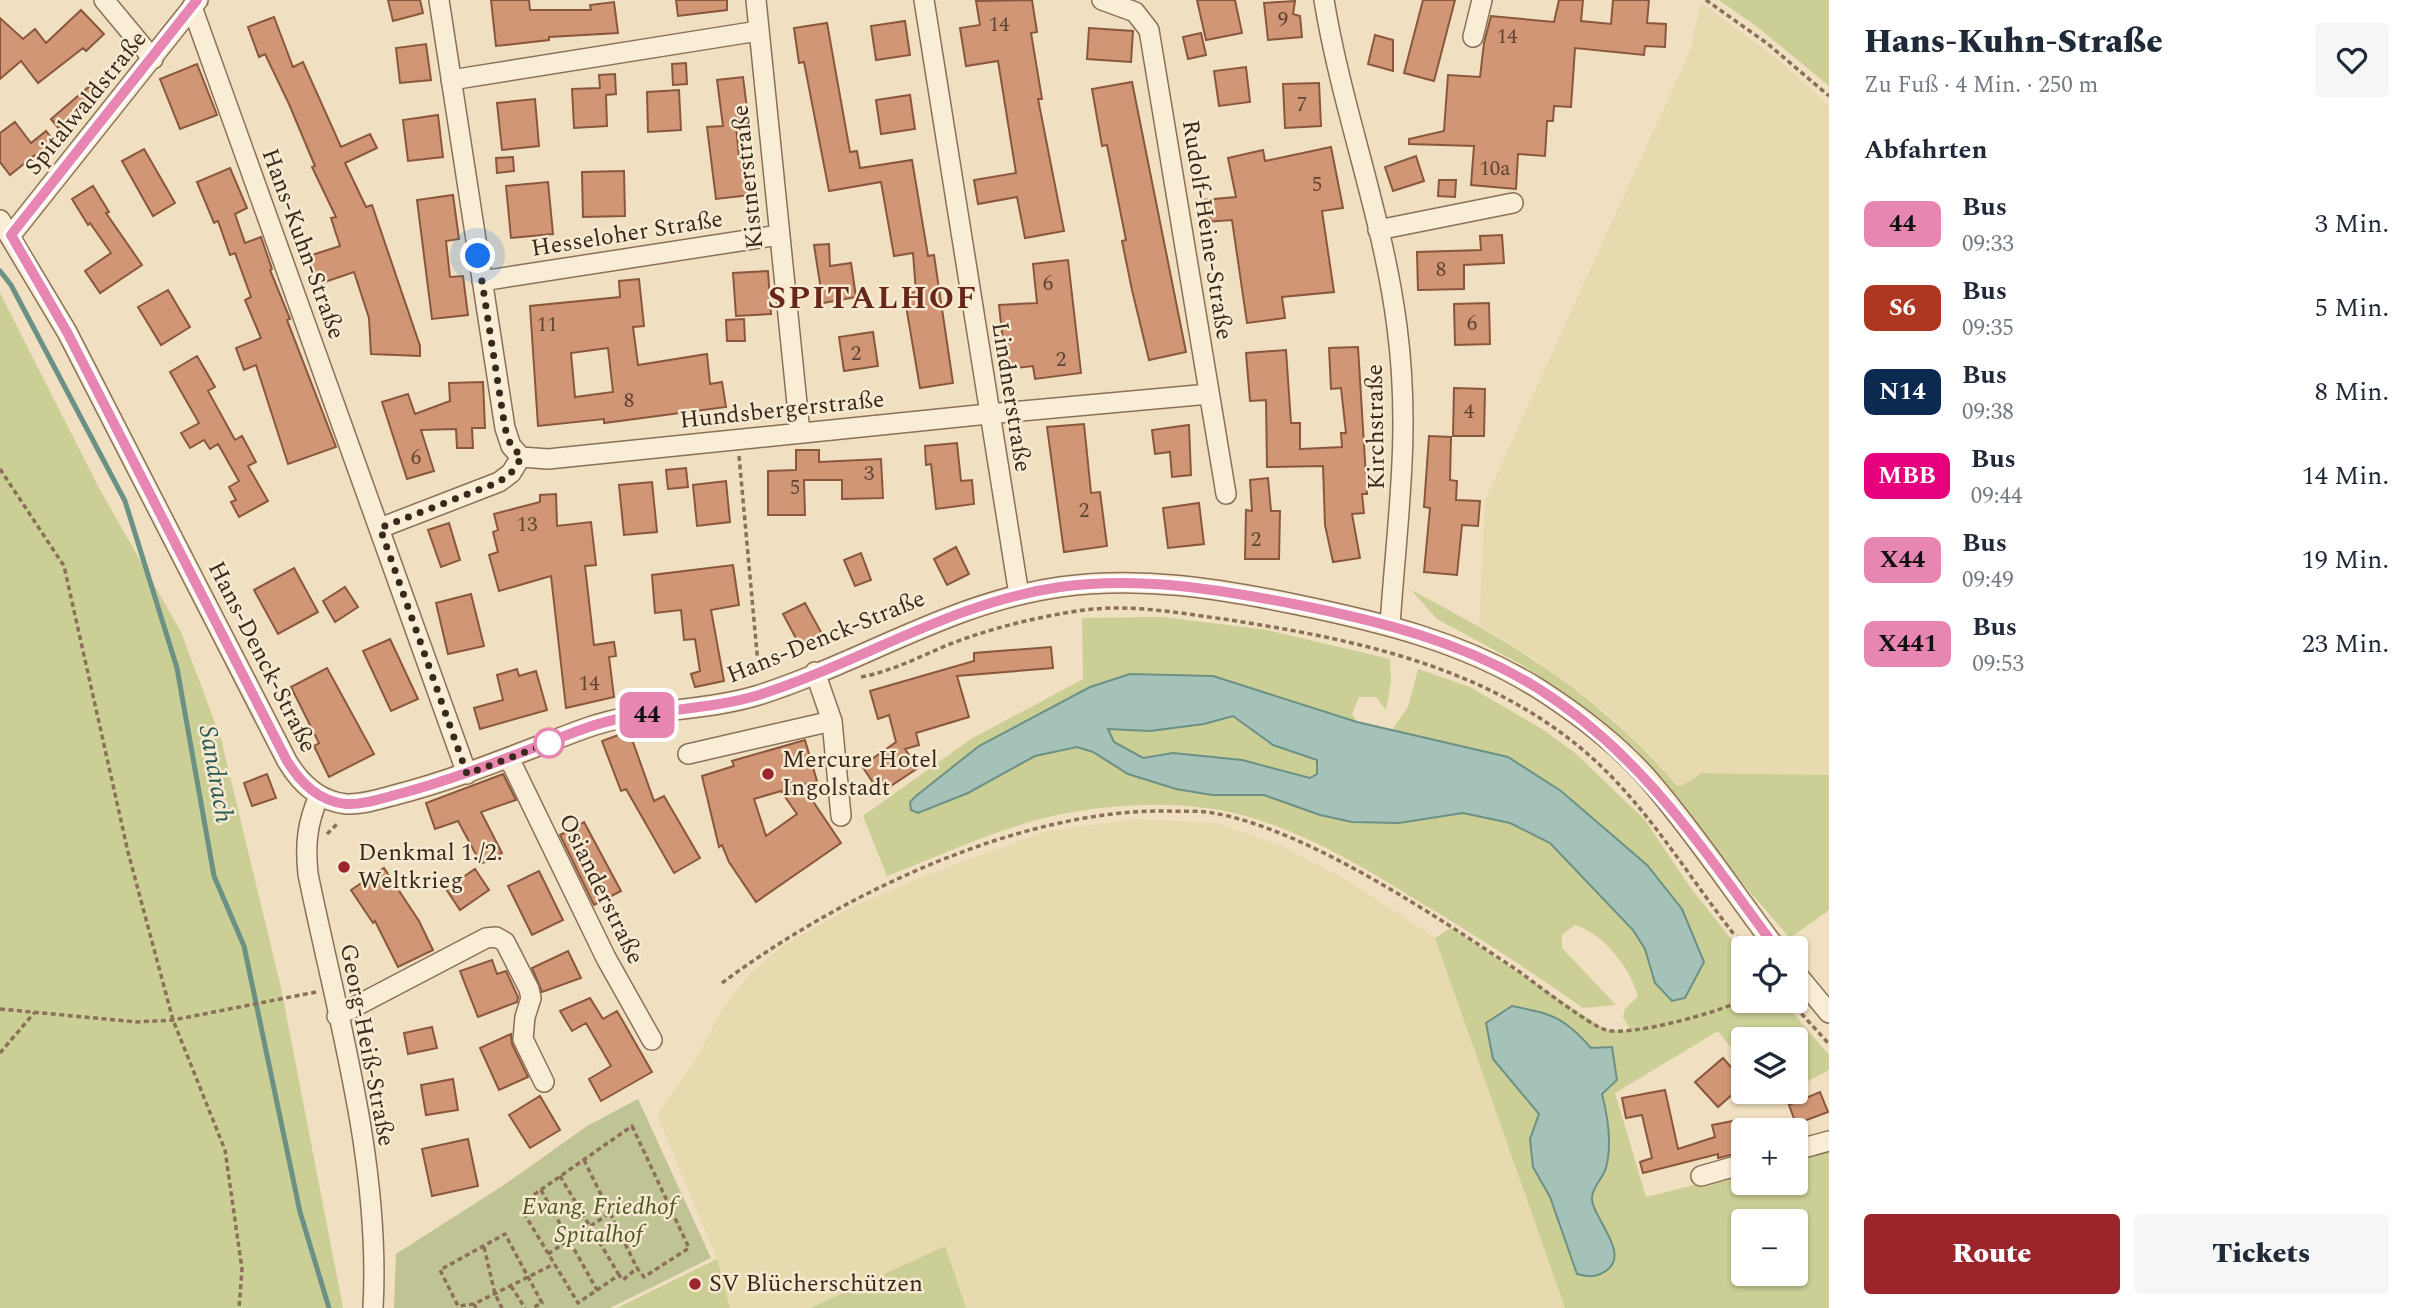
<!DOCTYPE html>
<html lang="de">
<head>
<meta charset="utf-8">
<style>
  :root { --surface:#fff; --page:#f6f6f7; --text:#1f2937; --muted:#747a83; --accent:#9c252c }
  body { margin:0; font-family:Spectral,serif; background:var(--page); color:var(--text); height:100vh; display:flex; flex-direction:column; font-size:26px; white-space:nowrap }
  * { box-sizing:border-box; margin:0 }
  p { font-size:23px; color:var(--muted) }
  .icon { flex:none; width:38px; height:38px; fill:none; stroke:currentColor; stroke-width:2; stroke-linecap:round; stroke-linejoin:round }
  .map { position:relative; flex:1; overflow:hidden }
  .panel { display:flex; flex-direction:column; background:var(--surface); width:595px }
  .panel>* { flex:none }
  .badge { padding:0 14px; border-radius:10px; font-size:24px; line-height:46px }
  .fabs { position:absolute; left:1731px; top:936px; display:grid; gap:14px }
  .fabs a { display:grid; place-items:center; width:77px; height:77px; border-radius:7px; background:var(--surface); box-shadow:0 2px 5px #0004; font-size:35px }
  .you { position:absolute; width:35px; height:35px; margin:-18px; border:5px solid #fff; border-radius:50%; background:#1a73e8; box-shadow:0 0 0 10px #1a73e833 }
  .map>.badge { position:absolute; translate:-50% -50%; box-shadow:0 0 0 4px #fff }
  h2 { padding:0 35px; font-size:26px; line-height:63px }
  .round { display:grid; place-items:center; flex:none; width:74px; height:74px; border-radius:7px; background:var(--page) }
  .summary { display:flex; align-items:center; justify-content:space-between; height:119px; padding:0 35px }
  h1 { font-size:33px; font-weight:800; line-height:52px }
  .action { display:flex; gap:14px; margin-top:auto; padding:14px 35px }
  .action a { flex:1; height:80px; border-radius:7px; background:var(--accent); color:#fff; font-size:28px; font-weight:800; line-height:80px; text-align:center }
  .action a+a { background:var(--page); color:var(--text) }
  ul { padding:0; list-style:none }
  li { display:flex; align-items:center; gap:21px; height:84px; padding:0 35px }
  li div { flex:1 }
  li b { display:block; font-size:26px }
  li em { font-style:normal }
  li .badge { min-width:77px; font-weight:700; text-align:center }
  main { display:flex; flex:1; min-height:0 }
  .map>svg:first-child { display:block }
  .farmland { fill:#e6daae }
  .green { fill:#cbce95; fill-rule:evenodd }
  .cemetery { fill:#c0c394 }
  .water { fill:#a4c2b8; stroke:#6b9185; stroke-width:2; fill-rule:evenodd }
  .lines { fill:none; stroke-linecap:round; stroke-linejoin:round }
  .stream { stroke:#6b9185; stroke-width:5 }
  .building { fill:#d09675; stroke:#8a573d; stroke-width:2; fill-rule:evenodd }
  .minor-casing { stroke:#8a7058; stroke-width:22 }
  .path { stroke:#8a7058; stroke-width:3.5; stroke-dasharray:5 3.5; stroke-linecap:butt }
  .minor { stroke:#faedd5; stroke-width:19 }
  .line-casing { stroke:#fff; stroke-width:16 }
  .line { stroke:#e787b1; stroke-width:10 }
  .walk { stroke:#39291d; stroke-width:7; stroke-dasharray:0 12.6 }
  .stop-dot { fill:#fff; stroke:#e787b1; stroke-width:3.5 }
  .poi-dot { fill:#9c252c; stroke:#f7ead1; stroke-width:2.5 }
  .labels { text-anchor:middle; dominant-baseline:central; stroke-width:5; stroke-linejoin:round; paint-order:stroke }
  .number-label { font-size:21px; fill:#5f4433 }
  .street-label { font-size:24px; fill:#39291d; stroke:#f7ead1 }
  .poi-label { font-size:24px; fill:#39291d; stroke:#f7ead1; text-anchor:start }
  .park-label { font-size:24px; font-style:italic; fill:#4c5722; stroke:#f7ead1 }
  .water-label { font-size:26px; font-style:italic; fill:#2b5a54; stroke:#f7ead1 }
  .district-label { font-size:32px; font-weight:bold; letter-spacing:2px; fill:#68261a; stroke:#f7ead1 }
</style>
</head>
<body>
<main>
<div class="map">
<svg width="1829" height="1308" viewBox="0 0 1829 1308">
  <rect width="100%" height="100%" fill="#f0dfc1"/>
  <path class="farmland" d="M1701,3l79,58 49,45v669l-127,-2 -19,12 -6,1 -69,-72 -75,-56 -54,-33 6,-125 205,-449z
    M1136,819l80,4 66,23 68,36 85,56 130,370h-599l-22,-62 -134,62h-80l-13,-49 -60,-144 39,-56 27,-51 27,-34 35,-30 67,-37 85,-36 110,-40z"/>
  <path class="green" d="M1719,0h110v86l-69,-57z
    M0,293l99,195 82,144 40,107 60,249 62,320h-343z
    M1411,590c109,57 184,102 266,196l6,-1 19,-12 127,2v135l-39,28 -68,-78 -85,-110 -38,-32 -75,-52 -87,-47z
    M1163,617l104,13 123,29 1,23 -5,28 -10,-13h-17l-7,17 5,8 -144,-46 -83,-2 -40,13 -111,59 -63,50 2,16 50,-19 67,-37 42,-9 16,5 35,22 84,21h52l56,20 79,8 64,-10 47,10 40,20 83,87 12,19 10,34 30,15 -177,-241 -116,-27 16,-23 10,-38 52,18 72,42 32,23 71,68 45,67 53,67v47h40l46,54v15l-33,17v-47h-53v23l-25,-32 -103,62 31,104 97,-24v10h53v-23l33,-8v156h-264l-130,-370 16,-10 155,102 25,1 -8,-14 2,-8 13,-13c-8,-28 -35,-63 -63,-71l-13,10v13l54,57 -33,3c-52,-37 -105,-71 -160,-104 -56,-35 -117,-72 -181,-89 -58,-15 -122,-12 -180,-1 -60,12 -117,40 -175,62l-24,-60 108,-77 112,-60 -1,-61zM1743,1222h53v52h-53z
    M1233,716l40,29 44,15 1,14 -8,5 -68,-19 -68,-7 -31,5 -29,-16 -6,-13c43,2 83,-2 125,-13z
    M945,1246l21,62h-156z
    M717,1259l13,49h-113z"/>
  <path class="cemetery" d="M638,1099l73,159 -101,50h-216l2,-54 108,-69 83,-59z"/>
  <path class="water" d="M1130,674l83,2 144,46 151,35 53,34 86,74 35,44 22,53 -19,36 -13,3 -17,-18 -10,-34 -12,-19 -83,-87 -40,-20 -47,-10 -64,10 -47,-1 -32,-7 -56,-20h-52l-36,-6 -48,-15 -35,-22 -16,-5 -42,9 -67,37 -50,20 -7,-3 -1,-8 6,-6 63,-50 111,-59zM1233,716l40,29 44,15v14l-7,4 -68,-18 -69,-7 -30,5 -29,-16 -6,-13 42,2 54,-7z
    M1512,1006c40,8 52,11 79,42l21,-1 5,33 -15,14c6,23 10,51 4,74 -3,10 -13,18 -14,29 -2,18 39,56 15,73 -10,8 -19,7 -30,4l-27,-77 -17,-30 -3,-28 9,-25 -46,-55 -7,-36z"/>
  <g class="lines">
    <path class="stream" d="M0,271l11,14 114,216 52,167 37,208 30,70 56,266 29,96"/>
  </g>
  <path class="building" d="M388,0h32l3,13 -30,8z
    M491,0h38l1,10h61l-1,-5 24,-3 4,31 -69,4v3l-53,6z
    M676,0h51v10l-49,6z
    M1032,0l5,32 -6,1 11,66h-4l26,132 -39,7 -8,-41 -39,7 -4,-24 42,-7 -18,-112 -32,5 -6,-38 20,-3 -4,-24z
    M1197,0h38l7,33 -36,7z
    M1423,0h32l-21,81 -30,-8z
    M1559,0h24l-2,21 30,3 2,-24h36l-2,23 19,1 -1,23 -20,-1 -1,9 -69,-7 -4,59 -17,-1 -1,15h-6l-2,35 -27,-2 -2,35 -45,-4 3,-39 -65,-2v-5l35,-8 4,-56 32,2 4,-34 7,-27 63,6z
    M1295,1l-2,13 7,2 2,21 -34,3 -4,-37z
    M81,10l23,24 -18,17 -3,-3 -45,35 -17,-22 -21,18v-61l23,21 12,-10 11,14z
    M274,17l19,50 10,-5 38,85 29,-13 7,14 -32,15 21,44 6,-2 48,141v10l-49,-2 -2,-36 -15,-46 -35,12 -10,-28 31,-10 -9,-28 5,-1 -24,-50 3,-1 -26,-62 -24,-50 -6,3 -11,-30z
    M905,21l5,34 -34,5 -5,-34z
    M827,23l23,129 7,-1 3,17 52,-8 16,96 6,-1 19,128 -33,5 -16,-94 12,-2 -3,-39 -19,3 -13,-74 -52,9 -25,-129 -5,1 -5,-35z
    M1089,28l44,3 -2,31 -44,-3z
    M1201,33l5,22 -18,4 -5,-22z
    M1375,35l18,5v31l-25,-7z
    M426,44l5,36 -31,3 -4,-35z
    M686,63l1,21 -14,1 -1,-21z
    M197,64l20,51 -37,14 -20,-50z
    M1246,67l4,35 -31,4 -5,-35z
    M615,74l1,20 -10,1 1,31 -33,2 -2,-39 28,-1 -1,-13z
    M743,77l6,48 -13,1 3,30 6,-1 5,40 -34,4 -9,-72 16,-1 -6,-46z
    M1132,82l54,270 -37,8 -17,-70 -10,-49 4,-1 -19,-95 -5,1 -10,-57z
    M1319,83l2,43 -36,2 -2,-44z
    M92,84l10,11 -42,35 -9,-11z
    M679,90l2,40 -33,2 -1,-40z
    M910,95l5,34 -34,5 -5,-34z
    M535,99l4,47 -37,4 -5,-47z
    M438,115l5,42 -35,4 -5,-41z
    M15,122l16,21 15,-12 12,16 -18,14 -5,-6 -25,20 -10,-13v-29z
    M1331,147l12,61 -21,3 12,81 -52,5 3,21 -38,5 -15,-103 -27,2 -2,-22 33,-3 -8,-39 35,-8 2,11z
    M144,149l31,54 -22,13 -31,-55z
    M1416,156l8,25 -31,10 -8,-24z
    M513,157l1,14 -17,2 -1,-15z
    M230,168l17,40 -12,6 10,29 16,-6 11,32 -2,1 20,49 -3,1 49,127 -48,17 -32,-99 -12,5 -8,-22 25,-10 -16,-38 6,-3 -16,-44 -5,2 -12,-34 -4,2 -17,-41z
    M624,171l1,45 -42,1 -1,-45z
    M1439,180h17l-1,17 -17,-1z
    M548,182l5,52 -42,4 -5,-52z
    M93,186l16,26 -3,1 36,52 -42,28 -15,-22 26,-18 -21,-30 -2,2 -16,-26z
    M453,195l6,44 -13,2 4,36 13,-1 5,39 -36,4 -15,-119z
    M1502,235l2,28 -40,2v24l-46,1 -1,-38 64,-2 -1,-14z
    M829,244l1,22 21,-3 5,34 -33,6 -9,-58z
    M1068,260l13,113 -46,6 -2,-13 -27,3 -7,-64 38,-2 -4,-39z
    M768,271l3,43 -35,2 -3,-43z
    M639,279l5,47 -11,1 5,38 69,-11 3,30 12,-2 4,25 -122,16v-4l-66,7 -8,-120 90,-9 -1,-16zM608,348l5,44 -38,5 -4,-44z
    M168,290l22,37 -29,18 -23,-38z
    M1489,303l1,41 -35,1 -1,-41z
    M744,319l1,22h-18l-1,-21z
    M873,332l5,34 -34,5 -5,-34z
    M1358,347l9,147h-5l2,19 -12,1 8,44 -27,4 -8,-37 -2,-59 -56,1 -1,-67 -16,1 -4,-48 40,-3 5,73h9v26l42,-2 -1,-14h5l-5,-45 -10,1 -2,-41z
    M197,356l18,31 -7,4 27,49 7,-4 14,26 -8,4 20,35 -29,16 -8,-15 5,-2 -7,-13 10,-6 -21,-37 -8,5 -6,-9 -14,8 -9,-15 18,-10 -29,-51z
    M483,382l2,46h-13l1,20h-16l-1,-19 -35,1 13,41 -27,8 -25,-77 26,-8 7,20 35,-13 -1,-18z
    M1454,388l31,1 -1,47h-31z
    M1084,424l7,69 9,-1 7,54 -43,6 -17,-125z
    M1189,425l2,50 -19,2 -2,-25 -15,2 -3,-24z
    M1429,436l22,1 -1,43 7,1 -1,19 24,1 -2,25 -16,-1 -5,50 -33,-3 6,-64 -6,-1z
    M957,443l4,38 11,-1 2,24 -38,5 -5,-45 -5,1 -1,-19z
    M796,450h23v12l62,-3 2,39 -41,1v-19h-38l1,35h-37v-44l28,-1z
    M686,468l2,19 -20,2 -2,-19z
    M1268,478l3,33h9l-1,48h-34l1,-49 6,1 -2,-31z
    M726,481l4,41 -33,4 -4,-41z
    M652,482l5,50 -33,3 -5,-50z
    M556,494l1,32 34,-4 5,43 -11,1 9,79 20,-3 2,14 -7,1 5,40 -48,11 -15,-132 -52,15 -10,-36 9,-3 -5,-20 5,-2 -4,-16 46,-12v-7z
    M1199,503l5,41 -36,4 -5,-40z
    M449,523l11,37 -19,7 -13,-37z
    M956,547l13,27 -22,11 -13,-26z
    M861,553l10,27 -16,6 -11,-26z
    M733,565l6,40 -28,5 13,71 -29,6 -4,-13 9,-3 -5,-32 -11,1 -3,-30 -26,3 -3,-38z
    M294,568l24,44 -40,22 -24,-44z
    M345,587l13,20 -23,15 -12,-21z
    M471,594l13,52 -36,8 -12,-51z
    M805,603l17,31 -22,12 -17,-32z
    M390,639l28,60 -27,12 -28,-60z
    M1051,647l2,21 -96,8 12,41 -53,16 3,12 -14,4 13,19 -38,25 -18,-27 34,-24 -7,-27 -11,4 -8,-28 104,-30v-8z
    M327,668l47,86 -45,23 -15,-31 5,-3 -28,-56z
    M517,669l2,7 17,-5 11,39 -67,19 -6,-21 29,-8 -6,-25z
    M629,731l25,70 10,-5 36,62 -26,15 -48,-84 -5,2 -19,-50z
    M805,740l12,41 -15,4 39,58 -85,59 -27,-40 -7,-17 -3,2 -17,-71 32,-10 -2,-5zM781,791l16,23 -31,22 -12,-37z
    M267,774l9,24 -24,8 -8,-23z
    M503,774l13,26 -35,12 21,41 -21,11 -23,-43 -23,8 -9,-26z
    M584,822l37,69 -27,14 -34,-70z
    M384,868l35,53 14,29 -35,17 -23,-46 -2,2 -22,-33z
    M475,869l14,21 -29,20 -14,-21z
    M539,871l24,49 -31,15 -24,-49z
    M568,951l13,27 -39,14 -10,-24z
    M492,960l5,14 9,-3 12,26 -1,5 -39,15 -18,-46z
    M590,998l13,21 14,-8 35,61 -51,29 -12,-22 22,-13 -25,-43 -14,8 -12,-20z
    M432,1027l5,21 -29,6 -4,-21z
    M511,1034l1,10 16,33 -29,13 -19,-42z
    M1723,1058l20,23v4l-25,22 -23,-25z
    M453,1079l5,31 -32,5 -5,-30z
    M1665,1090l13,59 37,-12 -3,-12 26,-5 5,10v22l-25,6v-4l-75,19 -3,-11 12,-4 -10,-43 -16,3 -4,-20z
    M1820,1092l8,20 -32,12 -7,-19z
    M540,1096l20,34 -30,18 -21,-33z
    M468,1139l10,47 -46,10 -10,-47z"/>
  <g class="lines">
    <defs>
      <path id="minor" d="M104,0l49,59
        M439,0l66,428 6,18 10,11
        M756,0l44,433
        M924,0l95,595
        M1102,0l33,12 14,18 77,464
        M1324,0c18,110 59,216 73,327 14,105 0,194 -7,298
        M192,7l275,767
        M1473,37l9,-37
        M451,80l307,-49
        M0,220l67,112 220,429c13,22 31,40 59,43 16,1 34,-5 49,-9 66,-17 128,-44 191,-67 56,-20 117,-16 173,-33 103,-33 193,-93 301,-108 80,-11 156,1 234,17 87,18 170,38 245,85 42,27 85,60 116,98 43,51 81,108 121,161
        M1378,230l135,-27
        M11,235l187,-235
        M482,281l297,-46
        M521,457l27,2 440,-45 221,-20
        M380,528l119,-46 12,-9 10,-16
        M815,672l17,49 9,95
        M688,754l144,-33
        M509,758l97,200 46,82
        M319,796c-12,27 -14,49 -11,78 29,142 73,288 65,434
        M1796,973l33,40
        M337,1016l149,-78 10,-1 9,5 24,47 2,9 -6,19 -2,22 21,43
        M1796,1150l33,-9
        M1701,1176l42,-12"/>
    </defs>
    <use href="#minor" class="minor-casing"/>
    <path class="path" d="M1706,0l62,44 61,52
      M739,456l20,219
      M0,469l64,97 64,286 45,168 52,130 17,119 -3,39
      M861,677c32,-6 60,-21 89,-33 42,-16 83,-26 127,-33 50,-8 103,2 153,9 128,20 259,47 360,136 62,55 103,129 155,192
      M327,834l12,-12
      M722,983c118,-88 297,-174 446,-172 15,1 31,-1 45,2 94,16 224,104 304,157 18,13 72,55 89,60 24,7 114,-18 137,-30
      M1790,1001l39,43
      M0,1009l137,13 36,-2 143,-28
      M0,1053l34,-40
      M632,1126l57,122 -45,29 -7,-9 -14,12 -4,-5 -41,28 -53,-88 7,-19z
      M584,1160l53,108
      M560,1176l59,99
      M541,1190l56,100
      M484,1247l11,47 7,14
      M548,1254l62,-41
      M511,1286l14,22
      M474,1304l-16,2 -18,-36 65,-36 37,69 -10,5
      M476,1308l-2,-4 80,-40"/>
    <use href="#minor" class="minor"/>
  </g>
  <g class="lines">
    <defs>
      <path id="line" d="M197,0l-186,235 56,97 220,429c14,22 31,40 59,43 16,1 34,-5 49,-9 66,-17 128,-44 191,-67 56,-20 117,-16 173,-33 103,-33 191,-92 301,-108 79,-11 156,2 234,17 86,17 170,38 245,85 104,66 165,162 237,259"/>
    </defs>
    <use href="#line" class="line-casing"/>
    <use href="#line" class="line"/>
    <path class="walk" d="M478,256l27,172 6,18 11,11 -11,16 -12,9 -119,46 87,246 82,-31"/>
  </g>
  <circle class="stop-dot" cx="549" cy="743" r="14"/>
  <g class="poi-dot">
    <circle cx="768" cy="774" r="7"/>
    <circle cx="344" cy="867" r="7"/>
    <circle cx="695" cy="1284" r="7"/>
  </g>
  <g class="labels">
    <g class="number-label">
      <text x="1283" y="20">9</text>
      <text x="999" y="25">14</text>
      <text x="1507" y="37">14</text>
      <text x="1302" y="105">7</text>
      <text x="1495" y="169">10a</text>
      <text x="1317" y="185">5</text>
      <text x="1441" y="270">8</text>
      <text x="1048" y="284">6</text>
      <text x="1472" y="324">6</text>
      <text x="547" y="325">11</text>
      <text x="856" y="354">2</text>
      <text x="1061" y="360">2</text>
      <text x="629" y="401">8</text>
      <text x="1469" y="412">4</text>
      <text x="416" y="458">6</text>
      <text x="869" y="474">3</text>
      <text x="795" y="488">5</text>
      <text x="1084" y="511">2</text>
      <text x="527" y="525">13</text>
      <text x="1256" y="540">2</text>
      <text x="589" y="684">14</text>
    </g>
    <g class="street-label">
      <text transform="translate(86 103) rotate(-51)">Spitalwaldstraße</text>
      <text transform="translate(748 177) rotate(-96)">Kistnerstraße</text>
      <text transform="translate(1207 230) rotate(81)">Rudolf-Heine-Straße</text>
      <text transform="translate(627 234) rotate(-9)">Hesseloher Straße</text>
      <text transform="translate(303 244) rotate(70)">Hans-Kuhn-Straße</text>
      <text transform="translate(1011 397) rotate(81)">Lindnerstraße</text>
      <text transform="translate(782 410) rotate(-6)">Hundsbergerstraße</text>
      <text transform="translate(1376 427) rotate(-91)">Kirchstraße</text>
      <text transform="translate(826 637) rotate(-22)">Hans-Denck-Straße</text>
      <text transform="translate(262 657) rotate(63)">Hans-Denck-Straße</text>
      <text transform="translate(601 889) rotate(64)">Osianderstraße</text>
      <text transform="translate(367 1045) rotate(79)">Georg-Heiß-Straße</text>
    </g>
    <g class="poi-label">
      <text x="782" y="760">Mercure Hotel<tspan x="782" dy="28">Ingolstadt</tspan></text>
      <text x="358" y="853">Denkmal 1./2.<tspan x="358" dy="28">Weltkrieg</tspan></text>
      <text x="709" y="1284">SV Blücherschützen</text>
    </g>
    <g class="park-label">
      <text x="599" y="1207">Evang. Friedhof<tspan x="599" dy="28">Spitalhof</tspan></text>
    </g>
    <g class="water-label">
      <text transform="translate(216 774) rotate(80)">Sandrach</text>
    </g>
    <g class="district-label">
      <text x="873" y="298">SPITALHOF</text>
    </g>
  </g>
</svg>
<div class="fabs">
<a><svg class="icon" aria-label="locate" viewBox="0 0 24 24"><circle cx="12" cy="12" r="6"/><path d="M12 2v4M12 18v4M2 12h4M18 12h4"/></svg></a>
<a><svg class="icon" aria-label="layers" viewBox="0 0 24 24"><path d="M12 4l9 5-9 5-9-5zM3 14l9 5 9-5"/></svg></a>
<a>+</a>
<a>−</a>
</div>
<div class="you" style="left:478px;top:256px"></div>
<b class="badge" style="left:647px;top:715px;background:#e787b1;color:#111">44</b>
</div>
<section class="panel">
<div class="summary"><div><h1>Hans-Kuhn-Straße</h1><p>Zu Fuß · 4 Min. · 250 m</p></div><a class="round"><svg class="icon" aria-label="heart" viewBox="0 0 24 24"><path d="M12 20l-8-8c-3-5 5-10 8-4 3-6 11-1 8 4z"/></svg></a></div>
<h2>Abfahrten</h2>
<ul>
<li><span class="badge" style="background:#e787b1;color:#111">44</span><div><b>Bus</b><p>09:33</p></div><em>3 Min.</em></li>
<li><span class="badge" style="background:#ae3722;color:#fff">S6</span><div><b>Bus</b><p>09:35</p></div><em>5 Min.</em></li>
<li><span class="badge" style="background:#0c294f;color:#fff">N14</span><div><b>Bus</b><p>09:38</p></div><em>8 Min.</em></li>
<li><span class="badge" style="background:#e6007e;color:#fff">MBB</span><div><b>Bus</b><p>09:44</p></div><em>14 Min.</em></li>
<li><span class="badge" style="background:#e787b1;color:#111">X44</span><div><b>Bus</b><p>09:49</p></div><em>19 Min.</em></li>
<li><span class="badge" style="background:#e787b1;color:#111">X441</span><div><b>Bus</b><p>09:53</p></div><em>23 Min.</em></li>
</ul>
<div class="action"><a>Route</a><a>Tickets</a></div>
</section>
</main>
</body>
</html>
